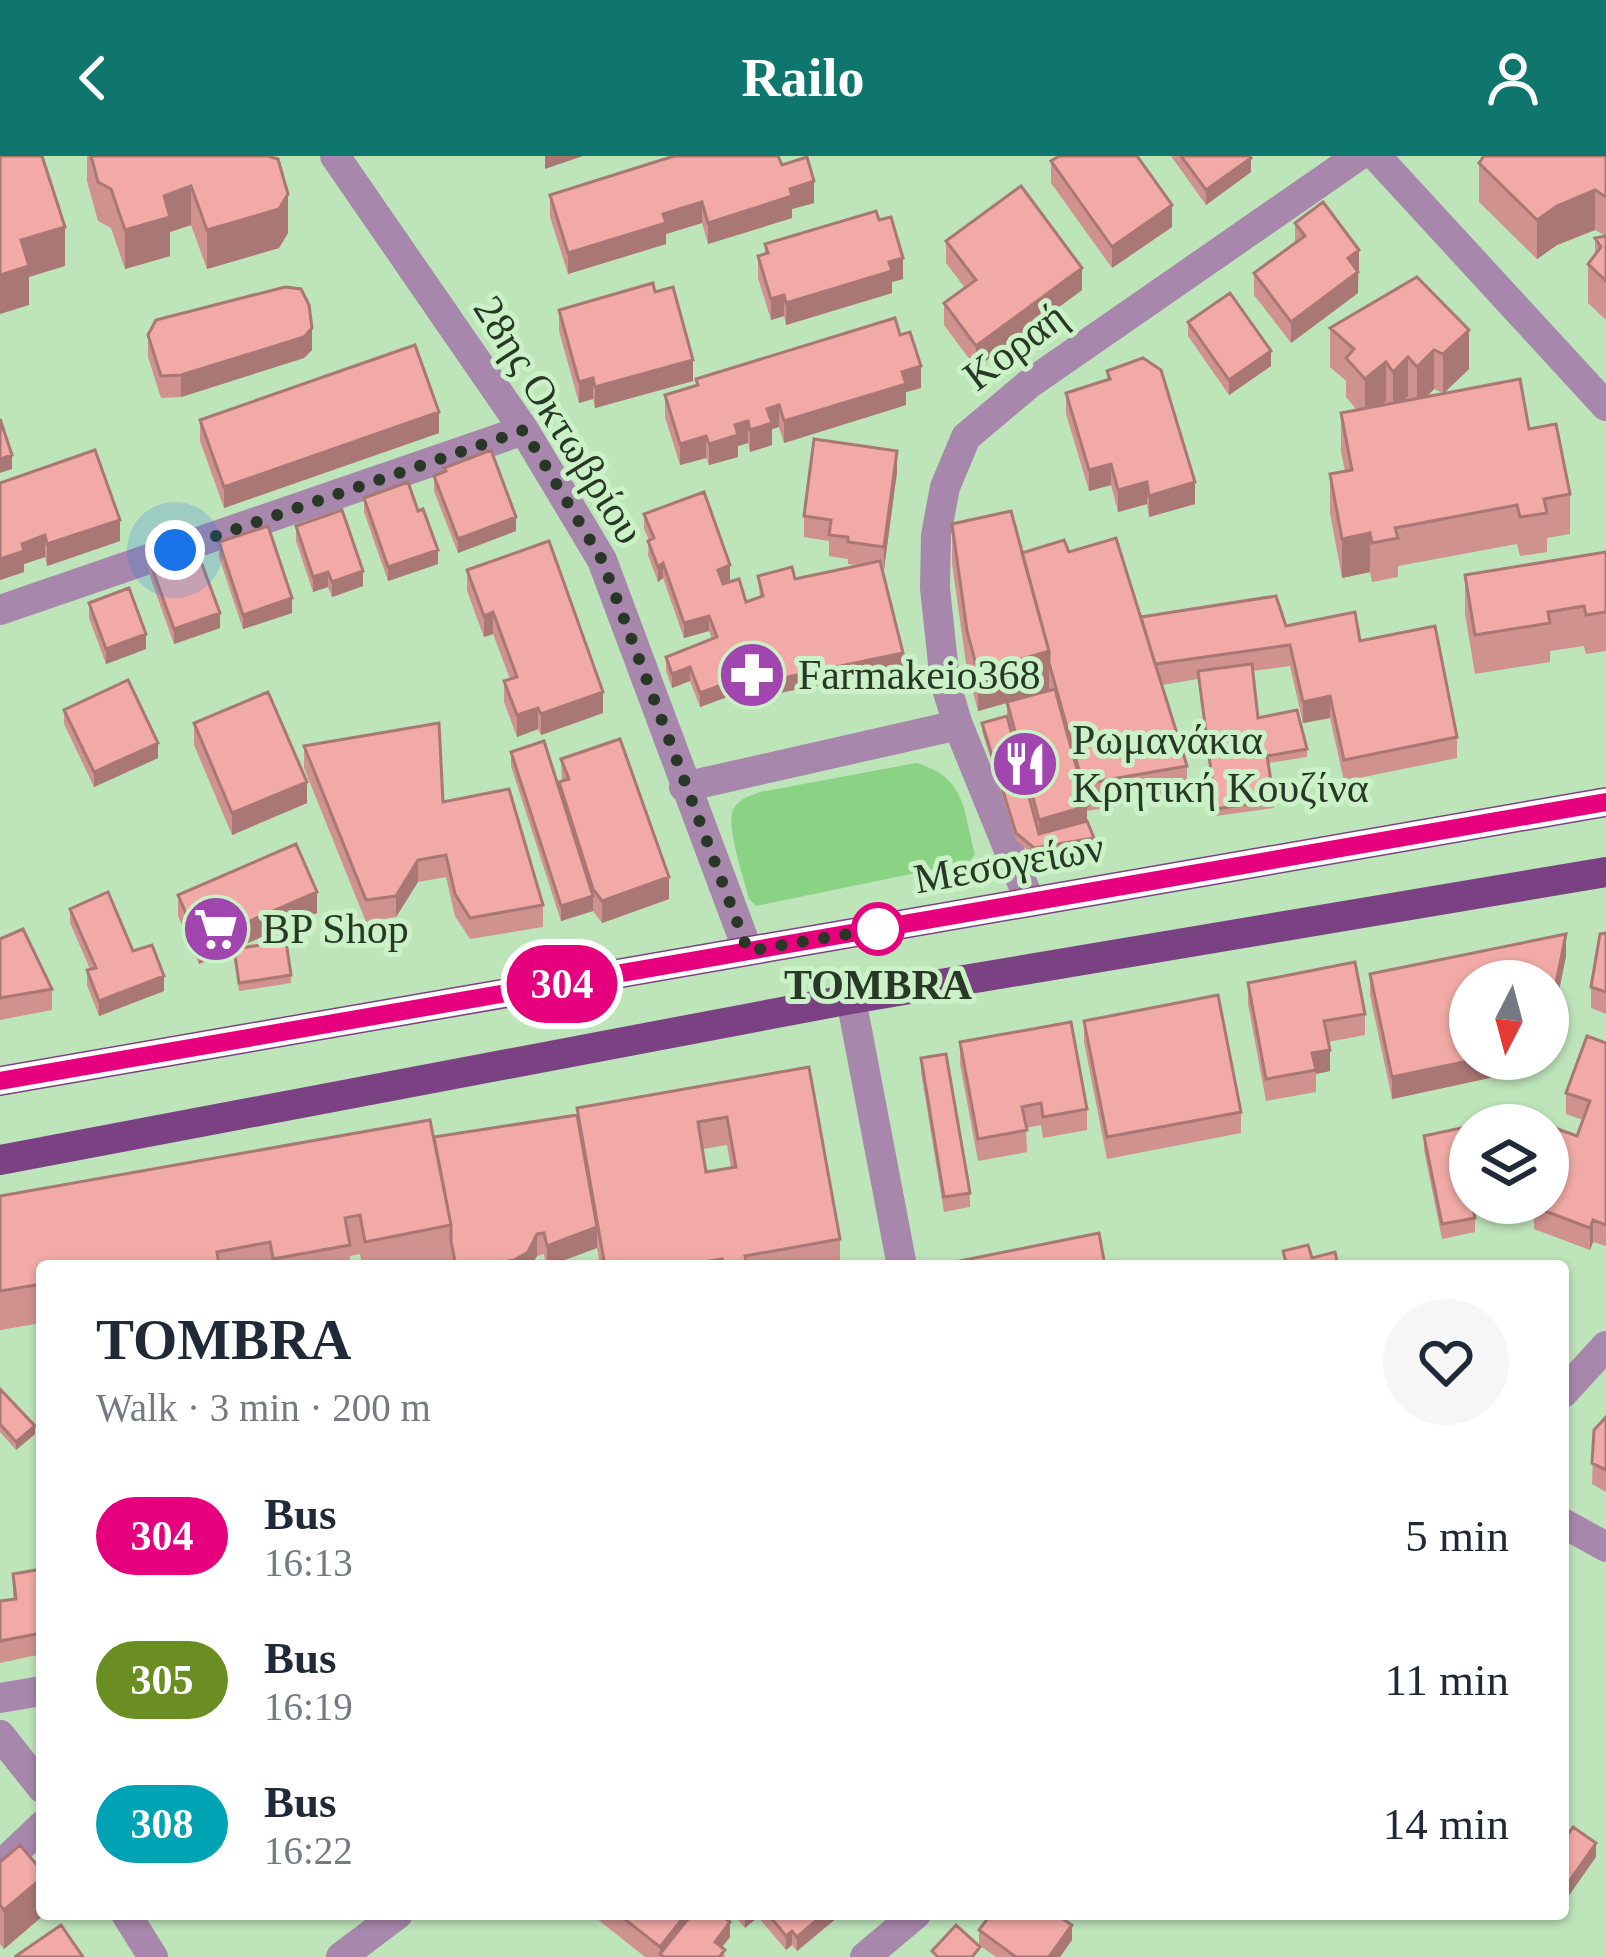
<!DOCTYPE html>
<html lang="en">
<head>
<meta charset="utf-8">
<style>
  :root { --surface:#fff; --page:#f6f6f7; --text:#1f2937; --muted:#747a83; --accent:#0f766e }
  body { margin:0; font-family:Georgia,serif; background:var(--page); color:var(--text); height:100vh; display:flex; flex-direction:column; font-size:45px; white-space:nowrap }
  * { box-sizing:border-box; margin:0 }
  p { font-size:39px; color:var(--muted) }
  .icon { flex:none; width:66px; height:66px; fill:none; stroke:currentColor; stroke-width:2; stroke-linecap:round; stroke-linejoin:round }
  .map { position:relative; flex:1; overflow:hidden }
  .panel { position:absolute; left:36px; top:1104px; width:1533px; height:660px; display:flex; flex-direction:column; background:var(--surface); border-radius:12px; box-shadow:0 3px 9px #0004 }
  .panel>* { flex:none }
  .badge { padding:0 24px; border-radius:39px; font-size:42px; line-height:78px }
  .needle { width:78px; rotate:186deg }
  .controls { position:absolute; left:1449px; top:804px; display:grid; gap:24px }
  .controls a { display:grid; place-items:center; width:120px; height:120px; border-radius:50%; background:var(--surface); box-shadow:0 3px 9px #0004; font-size:60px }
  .you { position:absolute; width:60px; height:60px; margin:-30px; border:9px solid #fff; border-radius:50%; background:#1a73e8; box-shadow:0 0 0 18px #1a73e833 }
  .map>.badge { position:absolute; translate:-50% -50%; box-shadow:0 0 0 6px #fff }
  .round { display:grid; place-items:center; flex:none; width:126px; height:126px; border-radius:63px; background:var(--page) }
  .head { display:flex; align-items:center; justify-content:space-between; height:204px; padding:0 60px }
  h1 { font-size:57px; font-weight:700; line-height:90px }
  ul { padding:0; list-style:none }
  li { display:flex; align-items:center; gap:36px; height:144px; padding:0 60px }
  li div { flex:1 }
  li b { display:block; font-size:45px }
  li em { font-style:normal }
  li .badge { min-width:132px; font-weight:700; text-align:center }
  header { display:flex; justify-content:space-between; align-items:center; height:156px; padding:0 60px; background:var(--accent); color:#fff; font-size:54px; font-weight:700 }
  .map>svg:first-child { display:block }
  .green { fill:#8bd384 }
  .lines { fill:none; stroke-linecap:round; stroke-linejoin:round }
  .minor { stroke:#a787ab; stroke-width:30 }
  .major { stroke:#7b4283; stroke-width:30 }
  .wall { fill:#cf928f; fill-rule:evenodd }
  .shaded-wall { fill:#a97774 }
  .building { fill:#f1aaa6; stroke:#a97774; stroke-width:3; fill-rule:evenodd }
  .line-casing { stroke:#fff; stroke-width:27 }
  .line { stroke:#e6007e; stroke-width:18 }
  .walk { stroke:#283726; stroke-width:12; stroke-dasharray:0 21.6 }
  .stop-dot { fill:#fff; stroke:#e6007e; stroke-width:6 }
  .labels { text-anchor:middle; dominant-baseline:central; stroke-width:10; stroke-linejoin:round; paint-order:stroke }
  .street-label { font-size:42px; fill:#283726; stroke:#cbf1c7 }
  .poi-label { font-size:42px; fill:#283726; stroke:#cbf1c7; text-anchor:start }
  .stop-label { font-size:42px; font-weight:bold; fill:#283726; stroke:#cbf1c7 }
</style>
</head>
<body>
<header><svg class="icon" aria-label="back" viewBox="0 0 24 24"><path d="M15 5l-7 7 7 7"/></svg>Railo<svg class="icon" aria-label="person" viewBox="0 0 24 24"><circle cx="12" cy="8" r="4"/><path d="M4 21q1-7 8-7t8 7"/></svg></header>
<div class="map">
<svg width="1606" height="1801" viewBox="0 0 1606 1801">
  <rect width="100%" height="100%" fill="#bee4ba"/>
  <path class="green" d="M916,607c50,14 47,46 59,91l-6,8 -213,44 -7,-7c-4,-19 -25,-75 -15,-91 5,-9 18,-13 26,-16z"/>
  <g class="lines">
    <path class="minor" d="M335,0l189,274 78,130 146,391
      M1376,0l230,250
      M0,454l524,-180
      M684,631l274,-62
      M1030,746l-72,-177 -13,-43 -10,-94 1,-53 9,-48 21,-50 63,-53 329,-228
      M851,843l51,267
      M1563,1237l43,-47
      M1563,1367l43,24
      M0,1542l42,-7
      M0,1579l42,53
      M0,1710l42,-40
      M126,1758l27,43
      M341,1801l57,-43
      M865,1801l51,-43"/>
    <path class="major" d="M0,925l1606,-279
      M0,1004l851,-161 755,-127"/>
  </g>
  <path class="wall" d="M87,0h181l20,77 -9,15 -72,21 -16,-44 -21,7v24l-45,13 -14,-41 -13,-7 -11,-40z
    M1171,0h79l1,16 -45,33z
    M1606,0v164l-18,-17v-39l7,-9v-17l11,-2 -11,-6 -38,15 -20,14 -58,-57v-39z
    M1051,5l121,66 -60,41 -61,-85z
    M782,9l32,38 -22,6v9l-84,26 -6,-21 -36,11v10l-98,30 -18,-57v-22z
    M1295,67l64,27 -1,43 -67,50 -37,-48v-22l41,-29z
    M946,85l136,49 -106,78 -32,-43v-22l21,-15 -19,-25z
    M765,88l138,35 -11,3v11l-106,32 -2,-9 -13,4 -13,-42v-22l7,-3z
    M1417,121l52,92 -26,24 86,36 41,65v40l-23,4v14l-27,4 -3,-12 -119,22v11l-26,5 -2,-10 -28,6 -12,-65v-39l15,-3 -4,-19v-39l16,-3 -11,-13v-16l-16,-14v-39zM1434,233l9,4 -16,3z
    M655,136l38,89 -98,27 -2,-9 -14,4 -20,-72v-21z
    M1188,166l83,44 -42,29 -41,-59z
    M148,179l164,15 -8,8 -123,39 -20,1 -13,-41z
    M900,179l21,53 -15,4v13l-122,38 -5,-16 -7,2v16l-22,7 -2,-9 -10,3v11l-29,8 -3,-7 -26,7 -15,-48v-22l31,-9v-7z
    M1107,215l88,133 -46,13 -2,-13 -29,8 -7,-27 -22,6 -23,-77v-21l41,-13z
    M200,264l239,13 -215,75 -24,-67z
    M444,312l72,63 -58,22 -24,-62v-15l10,-4z
    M897,316l-13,97h-2l21,99 -154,31 -3,-9 -46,17 -10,-26 -18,7 -6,-17v-14l46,-18 -3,-8 -25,7 -21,-60 -5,4 -10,-27 1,-15 -5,-11v-15l86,66 -8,3 24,19 14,-5 -2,-21 37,3 63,-14 -10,-1v-5l-19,-3v-15l-25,-4v-21z
    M0,327l120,58 -73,25 -2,-9 -21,7v8l-24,8z
    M364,342l54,13 20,53 -50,17 -24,-69z
    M952,368l70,29 47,-1 72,65 145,9 74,15 97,96v21l-113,23 -14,-63 -27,5 -13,-57 -37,5 5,47 49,31v8l-39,6 6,45 -58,8 -18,-137 -36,6 25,81v28l-100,17v10l7,17v7l-60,11 -18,-16 -34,-109v-8l25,-7v-13l-29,8 -11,-41 -15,-106z
    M296,370l67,60 -31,11 -4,-10 -15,5 -17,-51z
    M219,386l73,71 -49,16 -24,-72z
    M1606,396v99l-20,3 -2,-8 -34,5v11l-75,12 -10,-60v-39z
    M149,404l71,68 -46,16 -25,-70z
    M467,414l136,143 -62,22 -3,-6 -21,8 -13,-35v-21l6,-2 -17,-45 -9,3 -17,-46z
    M89,447l57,46 -40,15 -17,-46z
    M64,554l94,48 -64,29 -30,-63z
    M194,567l113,80 -75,32 -38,-90z
    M304,590l139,56 100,103v22l-73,12 -15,-23 -9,-39 -28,5 -22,35 -30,5 -62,-154z
    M511,596l48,37v-7l3,-1 -1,-22 108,140 -67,24 -9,-12 -32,10 -50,-155z
    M178,739l139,18 -82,36 56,26v8l-52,8 -5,-42 -35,15 -21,-48z
    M70,753l63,42 31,40 -65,25 -12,-31v-15l3,-1 -20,-46z
    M1606,777v81l-15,-6v-21z
    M0,783l52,50v21l-52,10z
    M1566,800l-14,69h-4v-44h-78l52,78v12l-130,28 -22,-104v-21z
    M1248,827l117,31v21l-37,7 2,29 -14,3v18l-50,9 -18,-97z
    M1084,865l157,91v21l-134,26 -23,-117z
    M960,886l127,67v21l-44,8 -2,-13 -15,3 1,24 -49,9 -18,-97z
    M1606,887v203l-13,-4 -3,8 -56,-21v-22l14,-4v-56l29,-11 6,-16 -17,-6v-21z
    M921,902l49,135v14l-26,5 -23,-140z
    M809,911l31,172v27h-240l-3,-18 -47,18h-4l-2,-12 -7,2 -6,10h-80v-3l-11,3h-78l-2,-12 -10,2v10h-308v57l-42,7v-134l434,-59 143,-22v-7zM727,989l4,23 -25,4 -3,-23z
    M1424,980l46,67 5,15v14l-33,7 -18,-89z
    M0,1233l35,45 -19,16 -16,-18z
    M1606,1261v75l-14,-8 2,-54z
    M42,1413v85l-42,9v-62l13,-2v-25z
    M0,1706l45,52 -41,35 -4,-5z
    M591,1758h129l10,23 -8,10 3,10h-80z
    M733,1758h105v3l-41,34 -5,-6 -6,5 -28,-33 -13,11z
    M979,1774l93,10 -12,17h-64l-17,-12z"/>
  <path class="shaded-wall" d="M545,0h38l-38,13z
    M1251,2v14l-45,33v-15z
    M814,25v22l-22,6v9l-84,26v-21l82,-34z
    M191,30v39l-21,7v24l-45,13v-39l39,-34z
    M1595,34v40l-38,15 -20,14v-39l20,-14z
    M288,38v39l-9,15 -72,21v-39z
    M702,46v21l-36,11v10l-98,30v-21l95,-39z
    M1172,49v22l-60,41v-21z
    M65,71v39l-36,11v28l-29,9v-39l21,-35z
    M1359,94v21l-11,8v-21z
    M903,102v21l-11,3v11l-106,32v-22z
    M1082,112v22l-106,78v-22z
    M1358,116v21l-67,50v-21z
    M784,139v21l-13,4v-21z
    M312,172v22l-8,8 -123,39v-22z
    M1469,174v39l-26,25v-40z
    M1434,194v39l-17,17v-39z
    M1271,195v15l-42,29v-15z
    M1408,201v39l-15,15v-39z
    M693,204v21l-98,27v-21z
    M1386,206v39l-21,17v-39z
    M921,210v22l-15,4v13l-122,38v-22l118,-49z
    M593,222v21l-14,4v-21z
    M779,249v22l-7,2v16l-22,7v-22l17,-21z
    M439,256v21l-215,75v-21z
    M748,265v22l-10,3v11l-29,8v-21l26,-19z
    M706,280v22l-26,7v-21z
    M897,295v21l-13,97v-22z
    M12,299v14l-12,4v-14z
    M1111,308v21l-22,6v-21z
    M1147,326v22l-29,8v-22z
    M1195,326v22l-46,13v-21z
    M516,361v14l-58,22v-14z
    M120,364v21l-73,25v-22z
    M1370,377v39l-28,6v-39z
    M45,379v22l-21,7v8l-24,8v-21l22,-15z
    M438,394v14l-50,17v-14z
    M663,407v15l-5,4v-15z
    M730,409v15l-12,4v-14z
    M363,415v15l-31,11v-15z
    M328,416v15l-15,5v-15z
    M292,442v15l-49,16v-14z
    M493,456v22l-9,3v-21z
    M220,457v15l-46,16v-15z
    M709,460v15l-25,7v-15z
    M146,478v15l-40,15v-15z
    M1049,495v40l-71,20v-39z
    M903,497v15l-154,31v-14z
    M690,511v14l-18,7v-14z
    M746,520v14l-46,17v-14z
    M603,536v21l-62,22v-21z
    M1330,540v22l-27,5v-21z
    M538,552v21l-21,8v-22z
    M158,587v15l-64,29v-15z
    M307,626v21l-75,32v-22z
    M1087,650v22l-48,14v-22z
    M418,704v22l-22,35v-21z
    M669,721v22l-67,24v-22z
    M317,736v21l-118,51v-21z
    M593,740v15l-32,10v-15z
    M1566,778v22l-14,69v-22z
    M164,820v15l-65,25v-15z
    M1330,894v21l-14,3 -4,-21z
    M1478,903h44v12l-130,28v-22z
    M1593,1064v22l-3,8v-22z
    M597,1071v21l-50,18v-20z
    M537,1078v22l-6,10h-17v-6z
    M35,1270v8l-19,16v-8z
    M1596,1687v14l-33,47v-14z
    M42,1722v36h3l-41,35v-39z
    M686,1758h17l-43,40v3v-10z
    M745,1758h13v3l-13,11z
    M824,1758h14v3l-41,34v-14z
    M730,1766v15l-15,19v-14z
    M1072,1769v15l-12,17h-11z
    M792,1775v14l-6,5v-14z"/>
  <path class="building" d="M0,0h42l23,71 -44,13 8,26 -29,9z
    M91,0h177l10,3 10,35 -9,15 -72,21 -16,-44 -27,10 6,21 -45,13 -14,-41 -13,-7z
    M674,0h104l4,9 25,-8 7,24 -24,8 2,7 -84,27 -6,-21 -39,12 3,9 -98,30 -18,-58z
    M1059,0h78l35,49 -60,42 -61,-86z
    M1181,0h69l1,2 -45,32z
    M1484,0h122v41l-11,-7 -38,16 -20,14 -58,-57z
    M1021,30l61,82 -106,78 -32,-43 32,-23 -30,-39z
    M1323,46l36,48 -11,8 10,14 -67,50 -37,-49 51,-37 -10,-13z
    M876,55l3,9 12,-3 12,41 -14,4 3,9 -106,32 -2,-8 -13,4 -13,-43 10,-3 -3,-9z
    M1606,80v45l-18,-17 13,-17 -6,-9z
    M1417,121l52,53 -26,24 -9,-4 -17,17 -9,-10 -15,15 -7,-10 -21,17 -19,-21 8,-9 -24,-21z
    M653,127l2,9 18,-5 20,73 -98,27 -2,-9 -14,4 -20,-72z
    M285,131l16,2 8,16 3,23 -8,9 -123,38 -20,1 -13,-41 8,-15z
    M1230,137l41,58 -42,29 -41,-58z
    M895,162l5,17 10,-3 11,34 -19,6 4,12 -122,37 -5,-16 -12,4 5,14 -22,7 -2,-9 -13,4 3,10 -29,9 -3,-8 -26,8 -15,-49 33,-10 -2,-6z
    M415,189l24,67 -215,75 -24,-67z
    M1143,202l18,12 34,112 -46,14 -2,-14 -29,8 -7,-26 -22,6 -23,-77 44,-14 -3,-8z
    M1520,223l9,50 27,-5 14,70 -26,5 3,14 -27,4 -3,-12 -122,23 3,10 -26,5 -2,-10 -28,6 -12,-65 22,-4 -11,-57z
    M0,263l12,36 -12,4z
    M814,283l83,12 -13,96 -36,-5v-5l-19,-2 2,-15 -27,-4z
    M95,294l25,70 -73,24 -2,-9 -23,9 2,7 -24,8v-76z
    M491,294l25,67 -58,22 -24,-63 12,-5 -2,-3z
    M408,326l10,29 5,-2 15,41 -50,17 -24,-69z
    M704,336l26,73 -12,5 5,14 16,-5 7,23 17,-6 -5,-20 34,-9 3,12 85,-18 23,92 -154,32 -3,-9 -46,17 -10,-26 -18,7 -6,-17 51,-20 -8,-21 -25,7 -21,-60 -5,4 -10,-26 6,-3 -10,-24z
    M342,354l21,61 -31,11 -4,-10 -15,5 -17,-51z
    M1011,355l38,140 -71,21 -11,-41 -15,-107z
    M268,370l24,72 -49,17 -24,-73z
    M1116,382l71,228 -104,18 -34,-121v-12l-27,-98 42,-13 5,12z
    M549,385l54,151 -62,22 -3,-6 -21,7 -13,-34 13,-4 -24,-65 -9,4 -17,-46z
    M194,387l26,70 -46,16 -25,-69z
    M1606,396v60l-20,3 -2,-9 -36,6 2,11 -75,12 -10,-60z
    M129,432l17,46 -40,15 -17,-46z
    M1276,440l10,30 69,-14 5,29 75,-15 22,111 -113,23 -14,-64 -27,6 -13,-57 -135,19 -14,-47z
    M1252,508l6,54 39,-8 10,39 -40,7 7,44 -58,9 -18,-138z
    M128,524l30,63 -64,29 -30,-62z
    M1055,533l32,117 -48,14 -32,-118z
    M268,536l39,90 -75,31 -38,-90z
    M1007,560l32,118 48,-13 7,17 -60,10 -18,-15 -34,-110z
    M439,567l4,79 66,-13 34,116 -73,13 -15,-24 -9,-39 -28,5 -22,36 -30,4 -62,-154z
    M620,583l49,138 -67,24 -9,-12 -34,-107 10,-3 -8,-20z
    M544,585l49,155 -32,10 -50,-154z
    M296,688l21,48 -118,51 -21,-48z
    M108,736l25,59 19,-6 12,31 -65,25 -12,-31 9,-2 -26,-59z
    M23,773l29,60 -52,9v-59z
    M1606,777v59l-15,-5 9,-53z
    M1566,778l-14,69 -4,1v-23h-78v78h8l-86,18 -22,-103z
    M286,785l5,34 -52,8 -5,-34z
    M1355,806l10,52 -41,7 6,29 -18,3 4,17 -50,9 -18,-96z
    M1218,839l23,117 -134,25 -23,-116z
    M1071,866l16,87 -44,8 -2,-14 -19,4 5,23 -49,9 -18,-97z
    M1587,880l19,7v182l-13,-5 -3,8 -56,-21 2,-4h12v-56l7,-19 22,8 13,-35 -24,-8z
    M946,898l24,139 -26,4 -23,-139z
    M809,911l31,172 -95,17 2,10h-24l-1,-7 -41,7h-76l-28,-158zM727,961l9,50 -30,5 -8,-50z
    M577,959l20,112 -50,19 -3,-13 -7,1 -9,18 -14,8 -31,6h-27l-5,-25v-16l-17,-88z
    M430,964l21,105 -86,17 -5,-27 -15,3 5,27 -77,14 -3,-17 -53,10 2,14h-177v18l-42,7v-95z
    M1470,970v58h-2l2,19h2l3,15 -33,6 -18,-88z
    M1099,1077l6,33 -165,-1z
    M1308,1089l4,13 23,-6 3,14h-51l-4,-15z
    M0,1233l35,37 -19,16 -16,-18z
    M1606,1261v53l-14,-7 2,-33z
    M42,1413v64l-42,8v-40l16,-2 -3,-25z
    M1573,1671l23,16 -33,47v-49z
    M20,1689l22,26v7l-38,32 -4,-5v-43z
    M618,1758h68l-26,33z
    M692,1758h28l10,8 -15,20 10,8 -6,7h-55l-4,-3z
    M768,1758h56l-27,23 -5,-6 -6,5z
    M991,1758h65l16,11 -23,32h-33l-37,-27z
    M61,1769l22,32h-66l-1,-1z
    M956,1769l24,22 -8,10h-34l-6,-6z"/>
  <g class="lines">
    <defs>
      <path id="line" d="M0,925l1606,-279"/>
    </defs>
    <use href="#line" class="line-casing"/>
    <use href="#line" class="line"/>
    <path class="walk" d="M175,394l349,-120 78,130 146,391 141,-24 -11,2"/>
  </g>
  <defs>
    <symbol id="pharmacy-disc" viewBox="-11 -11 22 22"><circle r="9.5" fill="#a145af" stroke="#cbf1c7"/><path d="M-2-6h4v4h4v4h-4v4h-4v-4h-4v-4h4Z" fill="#fff"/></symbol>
    <symbol id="restaurant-disc" viewBox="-11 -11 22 22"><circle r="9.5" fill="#a145af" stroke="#cbf1c7"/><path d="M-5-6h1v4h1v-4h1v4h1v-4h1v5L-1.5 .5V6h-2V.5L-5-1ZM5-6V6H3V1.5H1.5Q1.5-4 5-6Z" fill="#fff"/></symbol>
    <symbol id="supermarket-disc" viewBox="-11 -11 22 22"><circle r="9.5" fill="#a145af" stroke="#cbf1c7"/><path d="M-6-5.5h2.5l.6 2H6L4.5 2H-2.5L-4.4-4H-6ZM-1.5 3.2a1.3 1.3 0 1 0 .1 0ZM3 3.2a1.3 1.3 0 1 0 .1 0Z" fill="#fff"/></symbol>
  </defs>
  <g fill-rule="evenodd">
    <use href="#pharmacy-disc" x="714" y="481" width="76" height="76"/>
    <use href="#restaurant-disc" x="987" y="570" width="76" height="76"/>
    <use href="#supermarket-disc" x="178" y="735" width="76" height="76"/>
  </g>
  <circle class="stop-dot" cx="878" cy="773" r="24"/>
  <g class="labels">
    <g class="street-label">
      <text transform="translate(1015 190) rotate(-37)">Κοραή</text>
      <text transform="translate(559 264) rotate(58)">28ης Οκτωβρίου</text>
      <text transform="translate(1009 707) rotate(-10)">Μεσογείων</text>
    </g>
    <g class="poi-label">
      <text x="798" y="519">Farmakeio368</text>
      <text x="1072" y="584">Ρωμανάκια<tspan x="1072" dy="48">Κρητική Κουζίνα</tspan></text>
      <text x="262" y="773">BP Shop</text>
    </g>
    <g class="stop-label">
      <text x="878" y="829">TOMBRA</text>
    </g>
  </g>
</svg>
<div class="controls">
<a><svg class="needle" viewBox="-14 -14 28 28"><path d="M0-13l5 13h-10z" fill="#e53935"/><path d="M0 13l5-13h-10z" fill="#747a83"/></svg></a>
<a><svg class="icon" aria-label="layers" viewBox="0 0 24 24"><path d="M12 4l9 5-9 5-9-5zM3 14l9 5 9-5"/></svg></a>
</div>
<div class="you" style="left:175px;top:394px"></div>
<b class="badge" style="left:562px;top:828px;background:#e6007e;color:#fff">304</b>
<section class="panel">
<div class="head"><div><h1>TOMBRA</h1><p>Walk · 3 min · 200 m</p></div><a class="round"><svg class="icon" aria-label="heart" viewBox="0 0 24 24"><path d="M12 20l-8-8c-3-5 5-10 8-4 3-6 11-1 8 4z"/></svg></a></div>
<ul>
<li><span class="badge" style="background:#e6007e;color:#fff">304</span><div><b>Bus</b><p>16:13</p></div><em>5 min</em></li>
<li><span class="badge" style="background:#6b8e23;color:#fff">305</span><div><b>Bus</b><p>16:19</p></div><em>11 min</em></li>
<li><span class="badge" style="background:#00a3b4;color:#fff">308</span><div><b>Bus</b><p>16:22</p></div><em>14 min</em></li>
</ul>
</section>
</div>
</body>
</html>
